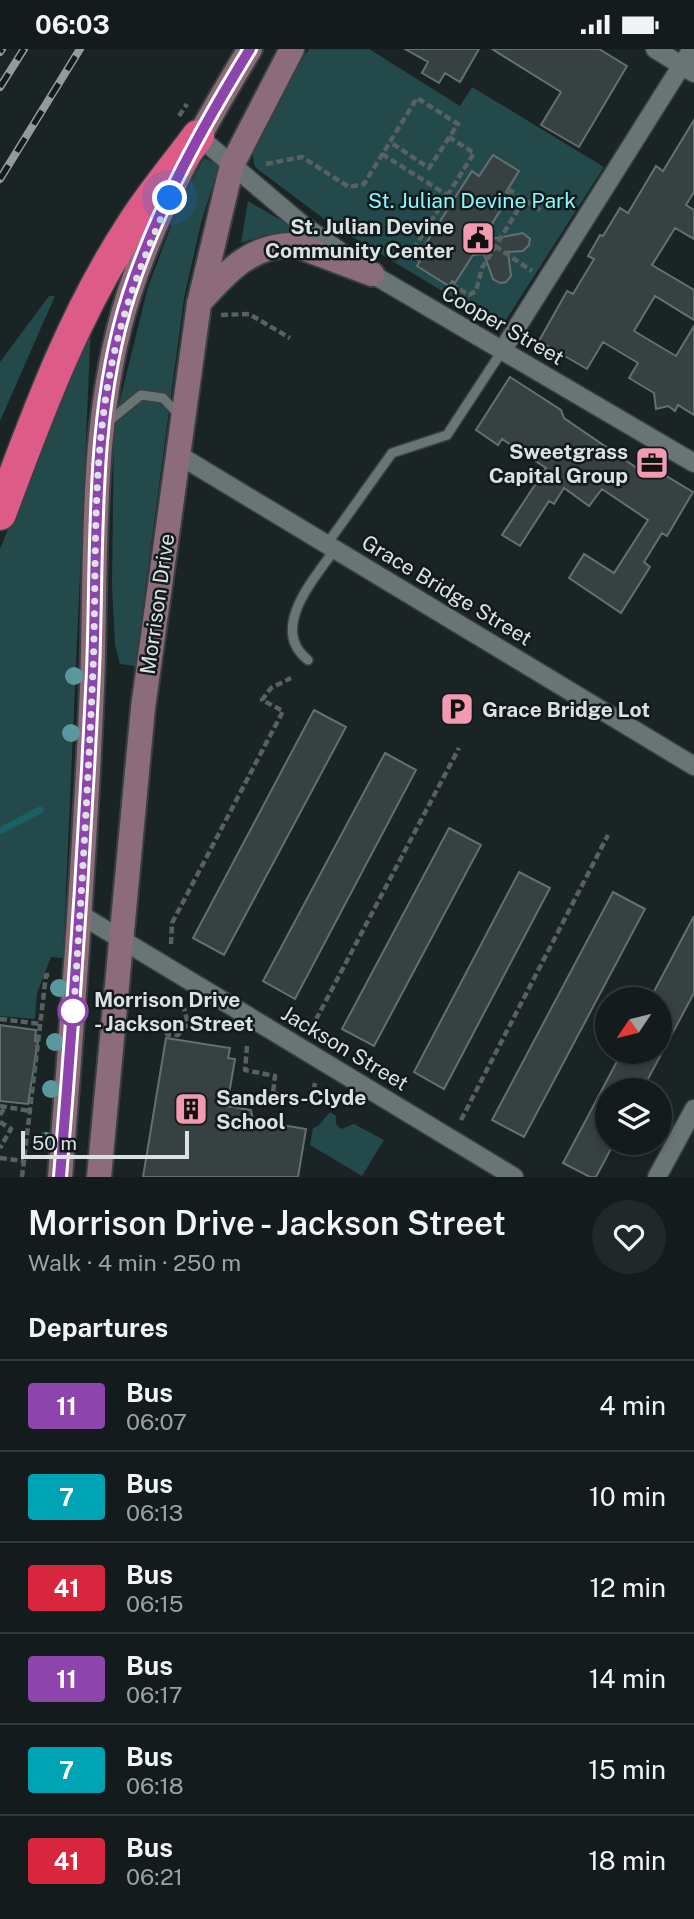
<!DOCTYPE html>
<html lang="en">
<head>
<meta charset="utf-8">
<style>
  :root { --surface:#141b1c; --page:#212829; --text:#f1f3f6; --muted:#9da1a3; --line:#33393b }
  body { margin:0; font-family:"Public Sans",sans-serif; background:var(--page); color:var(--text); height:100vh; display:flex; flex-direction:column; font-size:26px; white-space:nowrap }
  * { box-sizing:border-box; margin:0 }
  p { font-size:23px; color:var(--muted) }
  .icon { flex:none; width:38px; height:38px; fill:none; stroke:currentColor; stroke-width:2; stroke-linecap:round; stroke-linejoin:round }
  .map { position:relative; height:1128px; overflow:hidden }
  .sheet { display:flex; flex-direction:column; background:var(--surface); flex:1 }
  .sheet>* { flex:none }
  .badge { padding:0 14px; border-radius:5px; font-size:24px; line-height:46px }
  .needle { width:46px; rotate:235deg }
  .fabs { position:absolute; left:595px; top:938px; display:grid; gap:14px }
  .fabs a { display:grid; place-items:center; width:77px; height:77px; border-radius:50%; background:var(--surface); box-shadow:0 4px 10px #0003,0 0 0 2px var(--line); font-size:35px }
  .scale { position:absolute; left:21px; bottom:18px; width:168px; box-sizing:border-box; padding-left:7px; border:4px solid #dce2e2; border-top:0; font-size:19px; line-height:24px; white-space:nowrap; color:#dce2e2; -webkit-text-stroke:5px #111b1b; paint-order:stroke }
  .you { position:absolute; width:35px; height:35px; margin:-18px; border:5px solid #fff; border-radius:50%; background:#1a73e8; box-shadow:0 0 0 10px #1a73e833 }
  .map>.badge { position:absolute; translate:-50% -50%; box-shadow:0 0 0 4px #fff }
  h2 { padding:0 28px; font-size:26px; line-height:63px }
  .round { display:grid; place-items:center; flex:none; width:74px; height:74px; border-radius:37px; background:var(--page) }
  .head { display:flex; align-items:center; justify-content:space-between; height:119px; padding:0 28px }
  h1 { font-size:33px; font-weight:600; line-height:52px }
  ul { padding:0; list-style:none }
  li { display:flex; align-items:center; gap:21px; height:91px; padding:0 28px; border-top:2px solid var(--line) }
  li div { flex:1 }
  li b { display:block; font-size:26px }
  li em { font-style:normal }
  li .badge { min-width:77px; font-weight:700; text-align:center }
  .status { display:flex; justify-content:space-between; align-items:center; height:49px; padding:0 35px; background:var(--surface); direction:ltr }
  .status svg { height:19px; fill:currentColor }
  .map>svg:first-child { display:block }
  .green { fill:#24494b }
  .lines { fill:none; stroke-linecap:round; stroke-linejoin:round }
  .stream { stroke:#186165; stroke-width:7 }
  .building { fill:#374142; stroke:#646f70; stroke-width:2 }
  .lane-casing { stroke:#394041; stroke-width:12 }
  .street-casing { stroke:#394041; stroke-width:21 }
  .secondary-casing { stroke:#394041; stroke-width:28 }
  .highway-casing { stroke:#394041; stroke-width:35 }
  .path { stroke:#586161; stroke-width:4.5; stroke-dasharray:7 3.5; stroke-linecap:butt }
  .lane { stroke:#697475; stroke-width:9 }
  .street { stroke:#697475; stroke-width:18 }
  .secondary { stroke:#8c6c7a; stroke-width:24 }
  .highway { stroke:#dc5b87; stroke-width:32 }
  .rail-casing { stroke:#939b9b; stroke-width:8 }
  .rail { stroke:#111b1b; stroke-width:5; stroke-dasharray:16; stroke-linecap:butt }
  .tree { fill:#59989c }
  .line-casing { stroke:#fff; stroke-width:16 }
  .line { stroke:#8e44ad; stroke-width:10 }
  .walk { stroke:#dce2e2; stroke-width:7; stroke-dasharray:0 12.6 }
  .stop-dot { fill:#fff; stroke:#8e44ad; stroke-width:3.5 }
  .labels { text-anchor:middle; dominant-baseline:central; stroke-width:5; stroke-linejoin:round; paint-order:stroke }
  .park-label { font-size:21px; fill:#8cf6fd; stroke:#111b1b }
  .poi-label { font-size:21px; font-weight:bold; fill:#dce2e2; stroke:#111b1b; text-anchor:end }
  .street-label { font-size:21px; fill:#dce2e2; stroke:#111b1b }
  .stop-label { font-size:21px; font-weight:bold; fill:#dce2e2; stroke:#111b1b; text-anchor:start }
</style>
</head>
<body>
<div class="status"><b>06:03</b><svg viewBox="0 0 49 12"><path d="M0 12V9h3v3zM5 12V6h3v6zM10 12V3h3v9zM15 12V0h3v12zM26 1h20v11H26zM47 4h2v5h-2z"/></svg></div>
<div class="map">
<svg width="694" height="1128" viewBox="0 0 694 1128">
  <rect width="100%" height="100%" fill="#1a2425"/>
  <path class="green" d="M309,0h60l91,57 12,-19 132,80 -100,156 -12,-2 -161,-97 -75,-56c-16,-23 39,-96 53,-119z
    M204,109l15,7 -18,58 -17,75 -49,368 -15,-2 -5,-19 -3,-60 2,-161 34,-137 31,-82z
    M248,152l58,34 -38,-1 -27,9z
    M49,247h6l-55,125v-59z
    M91,276l-28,633 -12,-1 -14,36 -2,26 -35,-3v-467z
    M330,1063l6,4v8l5,5 13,-5 30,16 -22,36 -52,-31 3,-17 5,-2z"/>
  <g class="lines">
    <path class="stream" d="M0,782l40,-21"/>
  </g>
  <path class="building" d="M405,0h74l-19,33 -15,-9 -6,10 -17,-10 6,-11z
    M492,0h107l28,17 -48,81 -38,-22 20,-33z
    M694,71v72l-8,13 8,5v29l-19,-11 -23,37 42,25v30l-39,-24 -21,35 42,25 18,-30v89l-16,-10 -3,6 -7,-5 -12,3 -2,-16 -25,-15 9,-15 -35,-21 -16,27 -48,-28 28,-50 6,3 21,-35 -6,-3 12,-21 3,1 17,-28 8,5 28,-47 7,5z
    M493,106l26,16 -13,21 4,3 -29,46 42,-8 7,6 -1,6 -6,6 -15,1 3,24 -5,6 -6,1 -7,-4 -9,-25 -11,1 -18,28 -3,-2 -3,5 -32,-20 3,-5 -4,-2 56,-88 7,5z
    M510,328l51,33 3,8 73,50 9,-13 15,10 -3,6 35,21 -26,44 -5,-3 -18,29 6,5 -29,46 -52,-35 15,-24 30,19 34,-53 -46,-31 -13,17 -25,-18 -10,16 -5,-3 -29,45 -18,-11 44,-67 -44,-29 -4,6 -22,-15z
    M314,661l32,17 -122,228 -31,-17z
    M385,704l31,17 -121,229 -32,-18z
    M449,779l32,17 -107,201 -32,-17z
    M519,823l31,16 -106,201 -30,-17z
    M613,843l32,17 -121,228 -32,-17z
    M694,867v77l-52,97h-35v53h7l-18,34h-6l-27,-14 59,-111h38v-53h-10z
    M0,976l36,5 -1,11h3l-10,63 -28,-3z
    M166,989l64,10 -2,10 7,1 -8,47 24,4 2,10 53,9 -8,48h-155z"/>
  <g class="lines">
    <defs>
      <path id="lane" d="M109,372l32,-26 22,3 16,17
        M327,495l65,-91 55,-18 55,-84
        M308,611c-40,-31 7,-82 27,-111"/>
      <path id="street" d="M655,0l39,24
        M198,87l105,89 69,49 322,189
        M502,302l190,-302
        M177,405l517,312
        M81,866l433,262
        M657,1128l37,-68"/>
      <path id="secondary" d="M199,254c28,-31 52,-59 96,-58l77,29
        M60,1128c13,-163 25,-326 32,-489 5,-130 -4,-268 37,-394 28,-86 74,-168 121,-245
        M99,1128l44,-469 56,-404 33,-139 60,-116"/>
      <path id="highway" d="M0,465c37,-99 73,-198 131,-287 20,-32 45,-61 67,-91"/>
    </defs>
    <use href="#lane" class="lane-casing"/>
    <use href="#street" class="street-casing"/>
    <use href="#secondary" class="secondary-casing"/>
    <use href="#highway" class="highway-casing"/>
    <path class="path" d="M179,67l8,-12
      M382,105l65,41
      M266,115l36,-7 47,30 15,-3 53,-86 41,26 -29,44 -39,-26
      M508,140l35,23
      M495,197l37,25
      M408,209l66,-105 -25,-16
      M451,235l18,11 7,-4 6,-23 42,-68
      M221,266l28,-1 41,24
      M171,895l1,-21 111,-212 -21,-11 9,-12 20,-10
      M0,970l41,5
      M148,974l10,1 10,11h10l10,-11 -4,-16
      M311,980l148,-281
      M247,997l-2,24 30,6 -2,17 38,9 4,-19
      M0,1057l30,5
      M0,1066l5,-8
      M461,1071l147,-285
      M0,1073l11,7 -11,19
      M0,1109l24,3
      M22,1128l24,-202h6"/>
    <use href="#lane" class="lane"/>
    <use href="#street" class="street"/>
    <use href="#secondary" class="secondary"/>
    <use href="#highway" class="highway"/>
    <defs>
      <path id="rail" d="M0,3l2,-3
        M0,38l24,-38
        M0,130l80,-130"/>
    </defs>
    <use href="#rail" class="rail-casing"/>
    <use href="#rail" class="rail"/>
  </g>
  <g class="tree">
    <circle cx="74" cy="627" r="9"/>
    <circle cx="71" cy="684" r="9"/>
    <circle cx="59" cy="939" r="9"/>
    <circle cx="55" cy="993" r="9"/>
    <circle cx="51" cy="1040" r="9"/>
    <circle cx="46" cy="1092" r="9"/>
  </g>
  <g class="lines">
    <defs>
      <path id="line" d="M60,1128c14,-169 25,-337 33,-506 5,-125 -3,-256 36,-377 28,-86 74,-168 121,-245"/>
    </defs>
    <use href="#line" class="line-casing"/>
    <use href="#line" class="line"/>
    <path class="walk" d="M73,962v9c8,-117 15,-233 20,-350 4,-100 -2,-203 18,-302 12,-60 34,-115 59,-170"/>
  </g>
  <defs>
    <symbol id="civic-square" viewBox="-11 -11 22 22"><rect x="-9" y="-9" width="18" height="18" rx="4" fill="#f19ab2" stroke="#111b1b"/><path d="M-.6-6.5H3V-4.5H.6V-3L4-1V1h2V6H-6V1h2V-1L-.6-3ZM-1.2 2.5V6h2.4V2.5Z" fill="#111"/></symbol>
    <symbol id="office-square" viewBox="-11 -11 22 22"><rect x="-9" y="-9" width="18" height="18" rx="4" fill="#f19ab2" stroke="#111b1b"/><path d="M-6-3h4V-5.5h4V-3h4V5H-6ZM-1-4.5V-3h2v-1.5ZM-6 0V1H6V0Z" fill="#111"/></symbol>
    <symbol id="parking-square" viewBox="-11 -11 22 22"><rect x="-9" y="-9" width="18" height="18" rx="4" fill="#f19ab2" stroke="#111b1b"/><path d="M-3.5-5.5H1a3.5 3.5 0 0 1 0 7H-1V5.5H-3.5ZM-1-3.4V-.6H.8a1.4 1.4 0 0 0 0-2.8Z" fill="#111"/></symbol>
    <symbol id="building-square" viewBox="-11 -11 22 22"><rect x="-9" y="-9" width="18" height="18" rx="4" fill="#f19ab2" stroke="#111b1b"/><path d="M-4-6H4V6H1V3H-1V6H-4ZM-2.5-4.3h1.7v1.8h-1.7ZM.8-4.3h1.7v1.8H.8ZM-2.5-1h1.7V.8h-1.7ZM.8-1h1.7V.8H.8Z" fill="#111"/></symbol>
  </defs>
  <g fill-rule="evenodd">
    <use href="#civic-square" x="459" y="170" width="38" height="38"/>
    <use href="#office-square" x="633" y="395" width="38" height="38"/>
    <use href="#parking-square" x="438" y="641" width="38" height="38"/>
    <use href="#building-square" x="172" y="1041" width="38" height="38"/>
  </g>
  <circle class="stop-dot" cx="73" cy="962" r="14"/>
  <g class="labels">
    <g class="park-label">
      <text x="472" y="151">St. Julian Devine Park</text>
    </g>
    <g class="poi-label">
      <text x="454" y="177">St. Julian Devine<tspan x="454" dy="24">Community Center</tspan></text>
      <text x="628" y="402">Sweetgrass<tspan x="628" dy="24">Capital Group</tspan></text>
      <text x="482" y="660" text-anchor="start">Grace Bridge Lot</text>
      <text x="216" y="1048" text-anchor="start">Sanders-Clyde<tspan x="216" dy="24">School</tspan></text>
    </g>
    <g class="street-label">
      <text transform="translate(503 276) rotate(30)">Cooper Street</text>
      <text transform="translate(447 541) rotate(31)">Grace Bridge Street</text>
      <text transform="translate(157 555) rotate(-82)">Morrison Drive</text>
      <text transform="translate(345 999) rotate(31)">Jackson Street</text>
    </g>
    <g class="stop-label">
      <text x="94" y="950">Morrison Drive<tspan x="94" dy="24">- Jackson Street</tspan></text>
    </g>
  </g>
</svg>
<div class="fabs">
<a><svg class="needle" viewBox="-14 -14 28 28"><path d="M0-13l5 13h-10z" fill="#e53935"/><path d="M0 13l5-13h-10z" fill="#9da1a3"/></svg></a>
<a><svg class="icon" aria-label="layers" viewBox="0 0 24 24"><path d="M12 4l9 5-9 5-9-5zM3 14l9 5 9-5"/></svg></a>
</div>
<div class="scale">50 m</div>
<div class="you" style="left:170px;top:149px"></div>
</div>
<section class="sheet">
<div class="head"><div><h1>Morrison Drive - Jackson Street</h1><p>Walk · 4 min · 250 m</p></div><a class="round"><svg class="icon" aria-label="heart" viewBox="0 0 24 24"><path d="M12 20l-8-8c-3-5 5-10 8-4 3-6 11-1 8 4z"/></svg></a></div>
<h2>Departures</h2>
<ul>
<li><span class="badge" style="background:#8e44ad;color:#fff">11</span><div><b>Bus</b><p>06:07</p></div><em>4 min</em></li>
<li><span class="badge" style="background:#00a3b4;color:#fff">7</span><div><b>Bus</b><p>06:13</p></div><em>10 min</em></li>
<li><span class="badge" style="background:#d7263d;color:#fff">41</span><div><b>Bus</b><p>06:15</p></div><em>12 min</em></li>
<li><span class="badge" style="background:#8e44ad;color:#fff">11</span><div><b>Bus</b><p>06:17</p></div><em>14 min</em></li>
<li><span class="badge" style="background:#00a3b4;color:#fff">7</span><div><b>Bus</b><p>06:18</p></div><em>15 min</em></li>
<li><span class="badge" style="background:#d7263d;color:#fff">41</span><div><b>Bus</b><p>06:21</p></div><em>18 min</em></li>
</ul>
</section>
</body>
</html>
